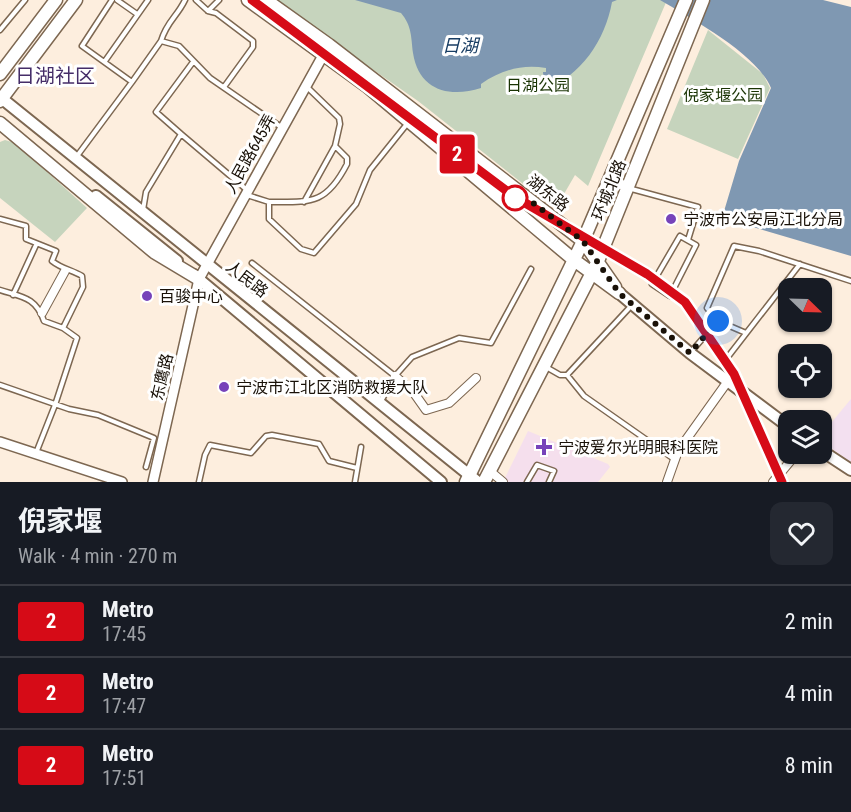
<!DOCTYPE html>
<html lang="en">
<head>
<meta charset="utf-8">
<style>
  :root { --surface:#171b24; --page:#242831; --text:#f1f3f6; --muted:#9ea1a6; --line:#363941 }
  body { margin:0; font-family:"Roboto Condensed","Noto Sans SC",sans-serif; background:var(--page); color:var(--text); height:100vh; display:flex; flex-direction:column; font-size:22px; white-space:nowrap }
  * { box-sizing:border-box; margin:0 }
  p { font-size:20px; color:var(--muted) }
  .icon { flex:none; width:33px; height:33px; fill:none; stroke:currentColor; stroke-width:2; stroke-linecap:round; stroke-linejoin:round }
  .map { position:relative; height:482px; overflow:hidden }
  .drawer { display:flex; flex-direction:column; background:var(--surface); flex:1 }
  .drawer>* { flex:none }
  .badge { padding:0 12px; border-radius:4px; font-size:21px; line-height:39px }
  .needle { width:39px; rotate:113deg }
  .fabs { position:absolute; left:778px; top:278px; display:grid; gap:12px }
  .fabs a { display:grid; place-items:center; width:54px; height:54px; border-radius:12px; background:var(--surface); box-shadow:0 2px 4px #0004; font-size:30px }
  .you { position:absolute; width:30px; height:30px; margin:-15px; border:4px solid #fff; border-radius:50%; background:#1a73e8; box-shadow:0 0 0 9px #1a73e833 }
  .map>.badge { position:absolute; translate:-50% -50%; box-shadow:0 0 0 3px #fff }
  .round { display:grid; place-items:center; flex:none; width:63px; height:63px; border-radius:12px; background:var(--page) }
  .summary { display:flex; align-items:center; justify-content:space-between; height:102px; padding:0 18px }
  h1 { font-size:28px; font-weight:700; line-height:45px }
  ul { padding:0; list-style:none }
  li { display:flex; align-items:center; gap:18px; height:72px; padding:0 18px; border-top:2px solid var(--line) }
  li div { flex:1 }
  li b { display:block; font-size:22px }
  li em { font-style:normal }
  li .badge { min-width:66px; font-weight:700; text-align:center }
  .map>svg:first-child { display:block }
  .industrial { fill:#f3e0f0 }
  .medical { fill:#f5dfed }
  .green { fill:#c6d4bd }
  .water { fill:#7f98b2 }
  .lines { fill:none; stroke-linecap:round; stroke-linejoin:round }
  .service-casing { stroke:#7d6751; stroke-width:7 }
  .minor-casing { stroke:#7d6751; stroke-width:10 }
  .tertiary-casing { stroke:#7d6751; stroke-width:12 }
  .secondary-casing { stroke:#7d6751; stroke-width:14 }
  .primary-casing { stroke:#7d6751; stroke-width:15 }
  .service { stroke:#fff; stroke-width:4 }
  .minor { stroke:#fff; stroke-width:8 }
  .tertiary { stroke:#fff; stroke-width:9 }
  .secondary { stroke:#fff; stroke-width:10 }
  .primary { stroke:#fff; stroke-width:12 }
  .line-casing { stroke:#fff; stroke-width:14 }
  .line { stroke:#d60b17; stroke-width:9 }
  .walk { stroke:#191108; stroke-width:6; stroke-dasharray:0 10.8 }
  .stop-dot { fill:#fff; stroke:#d60b17; stroke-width:3 }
  .poi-dot { fill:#7643ba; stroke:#fff; stroke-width:2 }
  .labels { text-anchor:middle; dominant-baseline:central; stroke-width:6; stroke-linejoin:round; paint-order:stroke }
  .park-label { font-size:16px; fill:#1a3404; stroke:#fff }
  .street-label { font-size:16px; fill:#191108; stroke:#fff }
  .poi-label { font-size:16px; fill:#191108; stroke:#fff; text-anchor:start }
  .water-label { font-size:18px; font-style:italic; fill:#183d63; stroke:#fff }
  .quarter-label { font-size:20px; fill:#452d68; stroke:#fff }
</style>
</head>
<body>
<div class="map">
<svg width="851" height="482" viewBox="0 0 851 482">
  <rect width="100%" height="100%" fill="#fdeede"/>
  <path class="industrial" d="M851,399v63l-29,-20v-8z"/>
  <path class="medical" d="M528,431l80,33 2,3 -12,15h-95z"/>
  <path class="green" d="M273,0h394l-79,186 -13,-11 -18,31 -30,-19 -109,-86z
    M708,30l55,44 7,14 -32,71 -71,-30z
    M5,140l10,3 72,65 -32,34 -55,-44v-56z"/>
  <path class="water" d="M355,0h262l-5,2c-7,39 -31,73 -68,89l-1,-19h3v-4c-24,-4 -45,2 -65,16v4c-31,10 -62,3 -68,-35 -2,-16 -1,-27 -12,-40z
    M660,0h163l28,7v249l-129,-38 17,-57 32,-73c-14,-34 -79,-69 -111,-88z"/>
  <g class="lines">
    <defs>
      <path id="service" d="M117,0l20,14
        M196,0l12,11 11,-11
        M208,11l8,2 37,28v6l-29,40
        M0,30l25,-30
        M161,41c6,-20 16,-24 24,-41
        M105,61l43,-61
        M132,82l29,-41 18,5 31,32 71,49
        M307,87l32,31 1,6 -5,22
        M181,134l66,56
        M77,156l55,-74 -50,-36 30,-46
        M628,188l70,19 -10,33
        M247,195l22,7v17l32,30 13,4 42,-49 14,-34 37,-46
        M269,202c42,0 57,3 78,-38v-6l-12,-12 -31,56
        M143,210l3,-18 35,-58 -25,-22 37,-50
        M0,219l26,7v13l30,12 -4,10c10,8 20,9 30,15l1,11 -20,41
        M680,236l16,9 -26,51 -18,-12z
        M252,263l143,113
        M0,290c22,7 36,7 44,31l19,7 14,10 -22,67 -19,48
        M13,295l23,-50
        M718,321l28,12
        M690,353l28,-32 -11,-13 27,-62 25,5 92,30
        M727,358l73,-94
        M546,367l14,8h7l65,-70
        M567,375l17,21 90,63
        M0,385l69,24 29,6 56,23 -8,29
        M380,403l15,-27 17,-19 47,-19 32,5 40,-74
        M199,482l6,-27 5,-10 41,8 15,-17 6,-1 47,9 10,17 28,7
        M355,482l6,-35
        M527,482l10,-17 17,6 -5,11"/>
      <path id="minor" d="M42,313l23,-42
        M395,376l19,17 12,17 23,-7 27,-25
        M490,471l13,11
        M667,482l11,-31 50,-70
        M773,482l24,-29"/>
      <path id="tertiary" d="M610,180l18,7
        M0,442l122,40
        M153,482l46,-203 127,-229"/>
      <path id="secondary" d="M0,97l478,385
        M96,196l81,65
        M194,275l247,207
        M619,293l71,60 99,74
        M822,451l29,19"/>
      <path id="primary" d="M248,0l120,87 206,173 45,33
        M266,0l63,45 254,196 32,46
        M0,74l56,-74
        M0,101l76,-101
        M0,123l154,129 45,27
        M466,482l117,-241 103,-241
        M484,482l114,-221 105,-261"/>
    </defs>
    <use href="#service" class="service-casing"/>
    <use href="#minor" class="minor-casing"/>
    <use href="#tertiary" class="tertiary-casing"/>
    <use href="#secondary" class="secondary-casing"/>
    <use href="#primary" class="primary-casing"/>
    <use href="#service" class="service"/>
    <use href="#minor" class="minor"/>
    <use href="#tertiary" class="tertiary"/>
    <use href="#secondary" class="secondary"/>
    <use href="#primary" class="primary"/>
  </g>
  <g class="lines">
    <defs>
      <path id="line" d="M252,0l263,197 132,77 38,28 49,72 48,108"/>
    </defs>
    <use href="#line" class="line-casing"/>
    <use href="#line" class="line"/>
    <path class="walk" d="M515,198l9,-2 59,45 36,52 71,60 28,-32"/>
  </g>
  <circle class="stop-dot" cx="515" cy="198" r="12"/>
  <g class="poi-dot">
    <circle cx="671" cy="219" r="6"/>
    <circle cx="147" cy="296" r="6"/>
    <circle cx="224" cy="387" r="6"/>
    <path d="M541 438h6v6h6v6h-6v6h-6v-6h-6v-6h6z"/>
  </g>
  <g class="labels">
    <g class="park-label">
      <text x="538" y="85">日湖公园</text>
      <text x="723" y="95">倪家堰公园</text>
    </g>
    <g class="street-label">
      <text transform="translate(250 154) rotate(-61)">人民路645弄</text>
      <text transform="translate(609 190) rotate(-68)">环城北路</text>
      <text transform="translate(548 193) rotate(38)">湖东路</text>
      <text transform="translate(247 279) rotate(38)">人民路</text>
      <text transform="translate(162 377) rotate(-77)">东鹰路</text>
    </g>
    <g class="poi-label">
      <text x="683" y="219">宁波市公安局江北分局</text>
      <text x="159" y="296">百骏中心</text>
      <text x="236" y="387">宁波市江北区消防救援大队</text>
      <text x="558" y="447">宁波爱尔光明眼科医院</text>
    </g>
    <g class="water-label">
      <text x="460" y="45">日湖</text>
    </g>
    <g class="quarter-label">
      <text x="55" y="76">日湖社区</text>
    </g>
  </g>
</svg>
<div class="fabs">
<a><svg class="needle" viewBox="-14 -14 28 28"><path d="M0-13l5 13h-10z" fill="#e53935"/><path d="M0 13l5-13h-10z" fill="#9ea1a6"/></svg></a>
<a><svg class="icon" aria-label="locate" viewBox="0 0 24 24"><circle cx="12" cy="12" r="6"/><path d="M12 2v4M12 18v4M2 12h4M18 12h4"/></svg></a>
<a><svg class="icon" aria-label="layers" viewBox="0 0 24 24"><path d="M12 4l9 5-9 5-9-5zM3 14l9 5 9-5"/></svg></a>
</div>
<div class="you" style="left:718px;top:321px"></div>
<b class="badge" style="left:457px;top:154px;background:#d60b17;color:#fff">2</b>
</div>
<section class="drawer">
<div class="summary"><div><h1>倪家堰</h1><p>Walk · 4 min · 270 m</p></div><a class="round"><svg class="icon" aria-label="heart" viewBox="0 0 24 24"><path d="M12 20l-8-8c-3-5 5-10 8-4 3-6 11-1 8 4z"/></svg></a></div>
<ul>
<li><span class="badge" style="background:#d60b17;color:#fff">2</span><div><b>Metro</b><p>17:45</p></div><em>2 min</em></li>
<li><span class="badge" style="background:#d60b17;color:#fff">2</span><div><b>Metro</b><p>17:47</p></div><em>4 min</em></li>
<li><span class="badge" style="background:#d60b17;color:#fff">2</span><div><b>Metro</b><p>17:51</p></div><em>8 min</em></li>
</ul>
</section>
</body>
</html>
